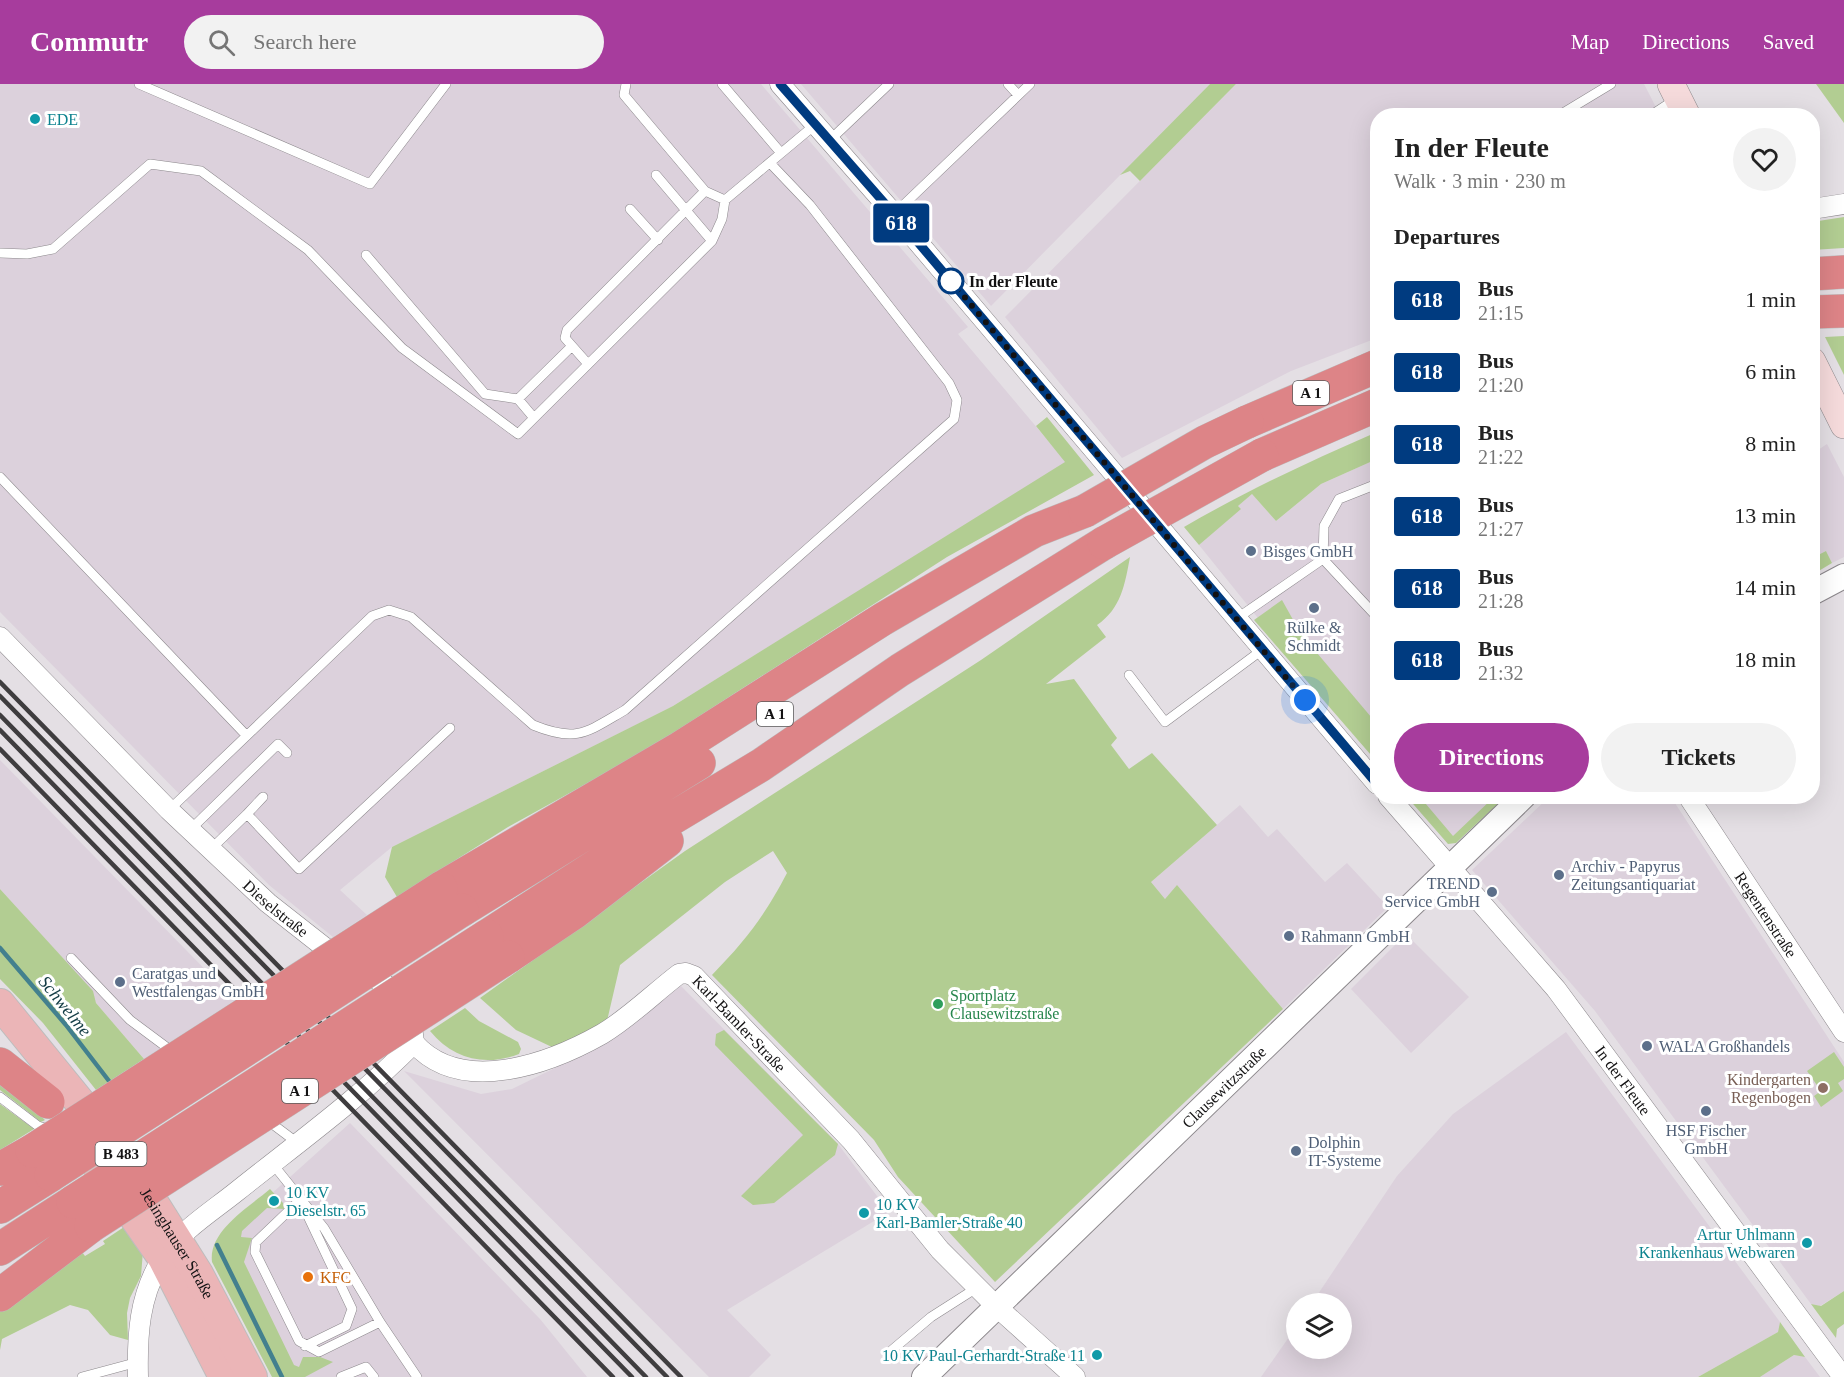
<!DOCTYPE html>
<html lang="en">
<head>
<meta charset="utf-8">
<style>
  :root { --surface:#fff; --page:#f2f2f2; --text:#222; --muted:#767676; --accent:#a73c9d }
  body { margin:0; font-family:"Times New Roman",serif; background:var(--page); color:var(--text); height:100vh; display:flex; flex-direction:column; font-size:22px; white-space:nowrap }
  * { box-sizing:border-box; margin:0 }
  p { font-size:20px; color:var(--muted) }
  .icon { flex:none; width:33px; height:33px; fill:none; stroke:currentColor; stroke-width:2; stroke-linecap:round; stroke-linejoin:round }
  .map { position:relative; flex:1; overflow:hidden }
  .details { position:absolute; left:1370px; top:24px; width:450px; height:696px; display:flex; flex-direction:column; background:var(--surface); border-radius:24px; box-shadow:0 6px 24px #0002 }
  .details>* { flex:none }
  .badge { padding:0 12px; border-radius:4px; font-size:21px; line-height:39px }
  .fabs { position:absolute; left:1286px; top:1209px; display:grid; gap:12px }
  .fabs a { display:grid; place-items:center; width:66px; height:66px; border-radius:50%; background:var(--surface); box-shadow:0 6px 24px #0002; font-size:30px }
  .you { position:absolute; width:30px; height:30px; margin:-15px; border:4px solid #fff; border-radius:50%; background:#1a73e8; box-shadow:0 0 0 9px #1a73e833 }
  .map>.badge { position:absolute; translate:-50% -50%; box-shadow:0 0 0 3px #fff }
  h2 { padding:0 24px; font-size:22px; line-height:54px }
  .round { display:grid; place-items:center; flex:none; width:63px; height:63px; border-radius:32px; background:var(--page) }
  .overview { display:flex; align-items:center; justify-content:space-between; height:102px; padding:0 24px }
  h1 { font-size:28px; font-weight:800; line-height:45px }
  .cta { display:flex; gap:12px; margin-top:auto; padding:12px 24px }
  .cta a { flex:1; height:69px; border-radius:36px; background:var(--accent); color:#fff; font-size:24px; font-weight:800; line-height:69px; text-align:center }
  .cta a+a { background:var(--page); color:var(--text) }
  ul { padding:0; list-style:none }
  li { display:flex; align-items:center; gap:18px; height:72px; padding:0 24px }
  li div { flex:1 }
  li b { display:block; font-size:22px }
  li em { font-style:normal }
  li .badge { min-width:66px; font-weight:700; text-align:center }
  header { display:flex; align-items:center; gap:36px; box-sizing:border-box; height:84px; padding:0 30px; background:var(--accent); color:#fff }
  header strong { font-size:28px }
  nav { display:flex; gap:33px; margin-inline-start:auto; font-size:21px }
  .search { width:420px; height:54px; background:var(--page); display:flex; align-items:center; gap:15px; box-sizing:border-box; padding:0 21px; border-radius:33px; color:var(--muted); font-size:22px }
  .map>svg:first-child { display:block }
  .built { fill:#dcd1dc }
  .green { fill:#b2cd92 }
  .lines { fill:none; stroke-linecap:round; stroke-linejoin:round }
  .stream { stroke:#43808e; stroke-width:4.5 }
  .service-casing { stroke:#8c888c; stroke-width:10 }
  .minor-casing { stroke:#8c888c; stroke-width:21 }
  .tertiary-casing { stroke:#8c888c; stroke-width:26 }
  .secondary-casing { stroke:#8c888c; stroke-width:28 }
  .primary-casing { stroke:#bdbdbd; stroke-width:32 }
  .motorway-casing { stroke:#bdbdbd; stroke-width:34 }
  .service { stroke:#fff; stroke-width:9 }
  .minor { stroke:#fff; stroke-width:20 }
  .tertiary { stroke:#fff; stroke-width:24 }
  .secondary { stroke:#f5dadb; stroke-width:27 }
  .primary { stroke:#ebb5b7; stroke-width:30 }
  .motorway { stroke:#dd8487; stroke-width:33 }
  .rail { stroke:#3f3d3f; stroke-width:4.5 }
  .motorway-bridge-casing { stroke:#bdbdbd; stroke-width:34; stroke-linecap:butt }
  .motorway-bridge { stroke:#dd8487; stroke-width:33 }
  .line-casing { stroke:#fff; stroke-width:14 }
  .line { stroke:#003b80; stroke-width:9 }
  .walk { stroke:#131213; stroke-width:6; stroke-dasharray:0 10.8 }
  .culture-dot { fill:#0f9aa8; stroke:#fff; stroke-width:2 }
  .stop-dot { fill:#fff; stroke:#003b80; stroke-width:3 }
  .service-dot { fill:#5c6f8a; stroke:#fff; stroke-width:2 }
  .leisure-dot { fill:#2e9e5b; stroke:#fff; stroke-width:2 }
  .education-dot { fill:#8d6e63; stroke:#fff; stroke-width:2 }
  .food-dot { fill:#e8710a; stroke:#fff; stroke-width:2 }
  .labels { text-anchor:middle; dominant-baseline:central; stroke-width:6; stroke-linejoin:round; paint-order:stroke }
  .shield { fill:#fff; stroke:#5a595a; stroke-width:1.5 }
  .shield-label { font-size:15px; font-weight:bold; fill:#131213 }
  .culture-label { font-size:16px; fill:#0d838f; stroke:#fff; text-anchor:start }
  .stop-label { font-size:16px; font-weight:bold; fill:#131213; stroke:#fff; text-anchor:start }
  .service-label { font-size:16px; fill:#4e5e75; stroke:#fff; text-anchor:start }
  .street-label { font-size:16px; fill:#131213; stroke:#fff }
  .leisure-label { font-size:16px; fill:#27864d; stroke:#fff; text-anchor:start }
  .education-label { font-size:16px; fill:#785e54; stroke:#fff; text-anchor:end }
  .food-label { font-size:16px; fill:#c56008; stroke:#fff; text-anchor:start }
  .water-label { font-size:18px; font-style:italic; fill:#133c45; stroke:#fff }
</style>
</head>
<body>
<header>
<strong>Commutr</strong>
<div class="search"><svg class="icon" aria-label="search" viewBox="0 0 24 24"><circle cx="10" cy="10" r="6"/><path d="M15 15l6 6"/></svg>Search here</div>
<nav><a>Map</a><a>Directions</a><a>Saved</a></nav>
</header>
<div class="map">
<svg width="1844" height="1293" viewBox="0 0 1844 1293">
  <rect width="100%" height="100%" fill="#e4dfe4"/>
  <path class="built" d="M0,0h761l207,243 -10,7 108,128 -393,244 -281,141 -52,43 27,25 -34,22 -64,-52 -269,-273z
    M801,0h409l-219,222z
    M1236,0h408l16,31 -283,1v222l-86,33 -169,87 -117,-141z
    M1827,360l17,33v80l-12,6 -6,-12 -14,7v-104z
    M1377,375v298l-119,-139 -59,-73 41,-36 -2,-3 14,-12 24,27 45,-37z
    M0,676l235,240 -91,59 -48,-56 -4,-12 -92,-102z
    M1411,713h87l-47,45z
    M1549,713h122l173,265v229l-24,15 -9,-2 -216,-293 -123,-141z
    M1240,721l28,32 9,-8 48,53 22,-19 41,44 -105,102 -106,-123 -12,13 -14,-17z
    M1406,850l63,63 -58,56 -60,-64z
    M681,902l157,158 51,68 -162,98 44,45 -22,22h-40l-305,-306 77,23 31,-5 92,-45z
    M1566,948l214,290 -2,10 -80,45h-437l35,-50v21h45v-44l-29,-1 85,-127 56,-62z
    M350,1039l190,196 47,58h-301l-67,-136z
    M1794,1271l11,2 15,20h-60z"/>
  <path class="green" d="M1210,0h26l-96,97 -10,-10 -10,4z
    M1816,0h28v39z
    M1844,133v31l-32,2v-28z
    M1844,252v39l-19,-38z
    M1047,333l47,58 -147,82 -305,196 -134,74 -111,70 -12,-20 7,-30 281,-141 392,-244 -29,-36z
    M1377,348v27l-56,25 -45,37 -24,-27 -14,12 3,3 -42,36 -15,-18c62,-36 126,-66 193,-95z
    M1826,467l6,12 -20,12v-17z
    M1130,473c-5,27 -9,52 -33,68l9,12 -60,47 28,-5 43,59 -6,7 18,24 23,-16 65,72 -66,57 14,17 12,-14 106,124 -288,273 -97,-105 -24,-37 -162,-165c34,-35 52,-58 75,-102l-14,-22 -48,31 -105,83 -13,56 -53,27 -38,-18 -36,-32 205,-147 296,-191z
    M1282,516l19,34 76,90v38l-123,-142z
    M1407,713h13l33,39 41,-39h11l-49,46 -8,1z
    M0,805l93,102 3,12 48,56 -48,31 -53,-67 -43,-44z
    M465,924l14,13 39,21 3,7 -2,5c-34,13 -66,5 -89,-23z
    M724,946l114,114 -3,11 -61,48 -21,2 -12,-9 62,-61 -88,-90 1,-11z
    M1834,968l10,15v12l-6,4 5,8 -22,16 -7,-11 7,-5 -14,-20z
    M0,994l45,42 -4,2 -41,-32z
    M0,1020l34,25 -34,21z
    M270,1105l13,14 1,6 -17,-1 -25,23 -1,6 11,1 -8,24 50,103 5,2 4,-10h17l13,5 -28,15h-33l-60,-115c-4,-31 37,-55 58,-73z
    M127,1141l16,26 -2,25 -11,22 -3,15 1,27 -18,-5 -22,-25 -18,-5 -68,34 -2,11v-45l82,-53 3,4 20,-12 -2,-3z
    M1844,1207v33l-7,5 -1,9 -25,-34 10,2z
    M1780,1238l25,35 -11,-2 -34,22h-62l80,-45z"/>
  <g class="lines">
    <path class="stream" d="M0,864l66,77 43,56
      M217,1161l65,132"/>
    <defs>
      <path id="service" d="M139,0l231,100 76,-100
        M626,0l-2,11 81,96 20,9 91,-76
        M722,0l59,69
        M1008,0l10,11
        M1558,32l53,-32
        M1650,32l26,-17
        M830,56l59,-56
        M656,91l56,66
        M630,125l28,31
        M894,130l136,-130
        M0,169l27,1 26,-5 97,-85 51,7 107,79 94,98 116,86 194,-193 10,-22 3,-19
        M366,171l119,139 33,5 54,-53
        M588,280l-23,-26 2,-8 138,-139
        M518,315l16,19
        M0,393l246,258
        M1323,475l54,58
        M1236,535l87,-60 1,-33 15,-27 38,-15
        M1129,591l36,47 97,-72
        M169,726l203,-194 17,-6 22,7 122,108c44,18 54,7 92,-15l329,-291 3,-19 -8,-17 -139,-178 -40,-42
        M247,730l16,-17
        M190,746l88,-86 9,9
        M210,766l37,-36 52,55 151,-141
        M71,874l59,62 43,32
        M0,1013l38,29 11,3
        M267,1036l32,24
        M272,1079l52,65 56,94 37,55
        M299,1117l-43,41 -1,10 44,89 20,11 61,-30
        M305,1262l41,-20 6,-17 -45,-95
        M892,1266l39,-33 47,-30
        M82,1293l56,-15
        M341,1293l25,-10 8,10"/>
      <g id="minor">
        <path d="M780,0l114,130 483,570"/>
        <path d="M1812,125l32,-5"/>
        <path id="s1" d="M0,553l169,173 99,93 56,44 70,43 17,28 3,25c-54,55 -118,101 -178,149 -25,20 -56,39 -74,67 -23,37 -25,76 -24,118"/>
        <path id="s2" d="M1388,712l168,193 287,388"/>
        <path id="s3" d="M1688,712l156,236"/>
        <path id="s4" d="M414,959c47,53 135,21 188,-9 27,-16 52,-41 77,-60l7,-1 8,3 157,164 89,110 57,57 78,70"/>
      </g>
      <g id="tertiary">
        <path d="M1812,509l32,-17"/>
        <path id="s5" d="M924,1293l600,-581"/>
      </g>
      <path id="secondary" d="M1671,0l16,32
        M1812,277l32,64"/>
      <g id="primary">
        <path d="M0,920l105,129"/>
        <path d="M72,1050l33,41 58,83 61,119"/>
        <path id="s6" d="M132,1085l66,105 54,103"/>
      </g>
      <path id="motorway" d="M1812,190l32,-2
        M1812,228l32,-1
        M1247,338l130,-56
        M1262,371l115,-50
        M441,804l239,-140 203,-129 151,-88 51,-20
        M462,826l237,-147
        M487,852l146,-94 128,-77 139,-95 204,-127
        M508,873l67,-45 92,-71
        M0,980l48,38
        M0,1085l32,-18
        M0,1123l51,-32
        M0,1165l73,-47
        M0,1211l91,-69"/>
    </defs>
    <use href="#service" class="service-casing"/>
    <use href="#minor" class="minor-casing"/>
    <use href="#tertiary" class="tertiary-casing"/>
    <use href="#secondary" class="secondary-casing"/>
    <use href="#primary" class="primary-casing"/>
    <use href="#motorway" class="motorway-casing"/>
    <use href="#service" class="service"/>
    <use href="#minor" class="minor"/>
    <use href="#tertiary" class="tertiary"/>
    <use href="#secondary" class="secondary"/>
    <use href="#primary" class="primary"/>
    <use href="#motorway" class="motorway"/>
    <path class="rail" d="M0,598l681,695
      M0,612l667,681
      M0,631l646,662
      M0,646l632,647
      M0,665l613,628"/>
    <defs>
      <path id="motorway-bridge" d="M1085,427l120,-69 42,-20
        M1104,459l158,-88
        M32,1067l409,-263
        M51,1091l411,-265
        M73,1118l414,-266
        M91,1142l417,-269"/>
    </defs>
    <use href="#motorway-bridge" class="motorway-bridge-casing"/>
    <use href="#motorway-bridge" class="motorway-bridge"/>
  </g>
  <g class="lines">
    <defs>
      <path id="line" d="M780,0l114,130 483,570"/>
    </defs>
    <use href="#line" class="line-casing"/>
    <use href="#line" class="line"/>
    <path class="walk" d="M951,197l354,419"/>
  </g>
  <g class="culture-dot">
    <circle cx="35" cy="35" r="6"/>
    <circle cx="274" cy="1117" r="6"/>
    <circle cx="864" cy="1129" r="6"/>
    <circle cx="1807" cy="1159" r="6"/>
    <circle cx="1097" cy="1271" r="6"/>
  </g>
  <circle class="stop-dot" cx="951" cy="197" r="12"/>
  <g class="service-dot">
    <circle cx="1251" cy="467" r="6"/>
    <circle cx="1314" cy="524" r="6"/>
    <circle cx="1559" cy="791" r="6"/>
    <circle cx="1492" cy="808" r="6"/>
    <circle cx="1289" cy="852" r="6"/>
    <circle cx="120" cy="898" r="6"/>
    <circle cx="1647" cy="962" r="6"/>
    <circle cx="1706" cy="1027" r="6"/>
    <circle cx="1296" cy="1067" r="6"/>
  </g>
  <circle class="leisure-dot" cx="938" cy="920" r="6"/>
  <circle class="education-dot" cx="1823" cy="1004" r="6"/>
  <circle class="food-dot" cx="308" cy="1193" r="6"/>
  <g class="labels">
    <g class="shield">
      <rect x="1293" y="297" width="36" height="24" rx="4.5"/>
      <rect x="757" y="618" width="36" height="24" rx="4.5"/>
      <rect x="282" y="995" width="36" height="24" rx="4.5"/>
      <rect x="95.5" y="1058" width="51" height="24" rx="4.5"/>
    </g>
    <g class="shield-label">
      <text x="1311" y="309">A 1</text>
      <text x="775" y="630">A 1</text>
      <text x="300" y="1007">A 1</text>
      <text x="121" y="1070">B 483</text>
    </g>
    <g class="culture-label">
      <text x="47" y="35">EDE</text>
      <text x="286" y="1108">10 KV<tspan x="286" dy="18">Dieselstr. 65</tspan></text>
      <text x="876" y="1120">10 KV<tspan x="876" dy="18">Karl-Bamler-Straße 40</tspan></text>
      <text x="1795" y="1150" text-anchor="end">Artur Uhlmann<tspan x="1795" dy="18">Krankenhaus Webwaren</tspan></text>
      <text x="1085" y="1271" text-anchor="end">10 KV Paul-Gerhardt-Straße 11</text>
    </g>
    <g class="stop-label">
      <text x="969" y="197">In der Fleute</text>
    </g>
    <g class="service-label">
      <text x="1263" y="467">Bisges GmbH</text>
      <text x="1314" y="543" text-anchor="middle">Rülke &amp;<tspan x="1314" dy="18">Schmidt</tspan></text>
      <text x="1571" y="782">Archiv - Papyrus<tspan x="1571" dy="18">Zeitungsantiquariat</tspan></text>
      <text x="1480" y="799" text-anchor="end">TREND<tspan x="1480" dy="18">Service GmbH</tspan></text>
      <text x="1301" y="852">Rahmann GmbH</text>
      <text x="132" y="889">Caratgas und<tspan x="132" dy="18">Westfalengas GmbH</tspan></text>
      <text x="1659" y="962">WALA Großhandels</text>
      <text x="1706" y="1046" text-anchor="middle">HSF Fischer<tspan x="1706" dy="18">GmbH</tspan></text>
      <text x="1308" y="1058">Dolphin<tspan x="1308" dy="18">IT-Systeme</tspan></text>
    </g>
    <g class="street-label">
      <text stroke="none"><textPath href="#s1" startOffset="387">Dieselstraße</textPath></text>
      <text stroke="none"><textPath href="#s3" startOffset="142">Regentenstraße</textPath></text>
      <text stroke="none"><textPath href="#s4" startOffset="382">Karl-Bamler-Straße</textPath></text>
      <text stroke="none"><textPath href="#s2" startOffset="369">In der Fleute</textPath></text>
      <text stroke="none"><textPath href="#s5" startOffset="417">Clausewitzstraße</textPath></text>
      <text stroke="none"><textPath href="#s6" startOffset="87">Jesinghauser Straße</textPath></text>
    </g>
    <g class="leisure-label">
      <text x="950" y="911">Sportplatz<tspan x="950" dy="18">Clausewitzstraße</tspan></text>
    </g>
    <g class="education-label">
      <text x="1811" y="995">Kindergarten<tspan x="1811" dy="18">Regenbogen</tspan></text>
    </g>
    <g class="food-label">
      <text x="320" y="1193">KFC</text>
    </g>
    <g class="water-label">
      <text transform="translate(65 922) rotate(51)">Schwelme</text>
    </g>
  </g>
</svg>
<div class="fabs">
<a><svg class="icon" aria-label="layers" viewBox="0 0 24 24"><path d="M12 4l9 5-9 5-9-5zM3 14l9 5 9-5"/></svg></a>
</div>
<div class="you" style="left:1305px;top:616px"></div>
<b class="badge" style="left:901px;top:139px;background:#003b80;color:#fff">618</b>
<section class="details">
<div class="overview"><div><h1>In der Fleute</h1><p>Walk · 3 min · 230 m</p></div><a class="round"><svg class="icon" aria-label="heart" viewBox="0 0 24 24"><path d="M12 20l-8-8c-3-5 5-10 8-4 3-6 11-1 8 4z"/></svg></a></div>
<h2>Departures</h2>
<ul>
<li><span class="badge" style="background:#003b80;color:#fff">618</span><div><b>Bus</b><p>21:15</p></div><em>1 min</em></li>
<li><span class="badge" style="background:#003b80;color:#fff">618</span><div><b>Bus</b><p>21:20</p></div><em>6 min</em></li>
<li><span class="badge" style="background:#003b80;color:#fff">618</span><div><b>Bus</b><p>21:22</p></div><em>8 min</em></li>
<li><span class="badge" style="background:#003b80;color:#fff">618</span><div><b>Bus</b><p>21:27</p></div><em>13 min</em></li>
<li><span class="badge" style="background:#003b80;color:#fff">618</span><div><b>Bus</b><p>21:28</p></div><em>14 min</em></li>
<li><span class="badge" style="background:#003b80;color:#fff">618</span><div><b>Bus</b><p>21:32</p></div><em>18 min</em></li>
</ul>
<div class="cta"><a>Directions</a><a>Tickets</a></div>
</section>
</div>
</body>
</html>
